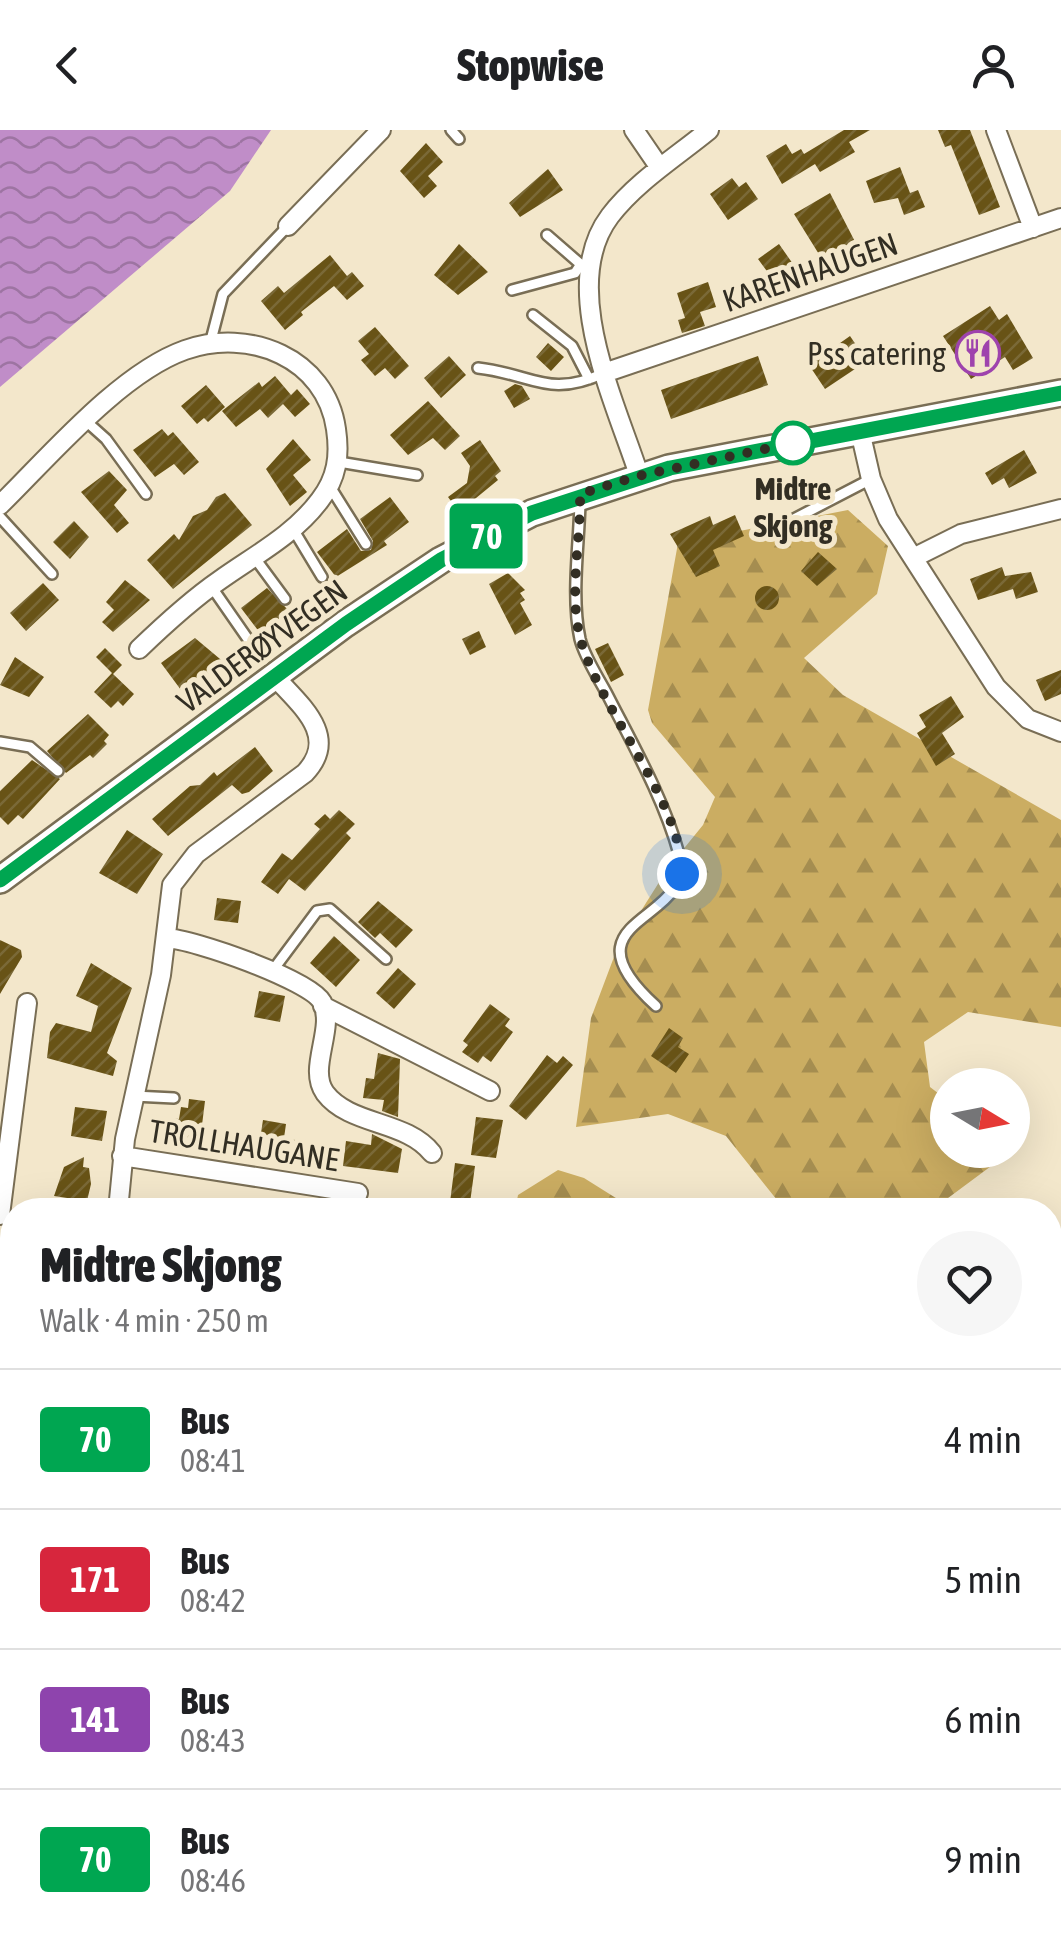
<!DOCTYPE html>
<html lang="en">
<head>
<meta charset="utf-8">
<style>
  :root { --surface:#fff; --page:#f6f6f6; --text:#202124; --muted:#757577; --line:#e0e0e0 }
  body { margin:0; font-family:"Asap Condensed",sans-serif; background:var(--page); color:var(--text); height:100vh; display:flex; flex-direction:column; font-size:38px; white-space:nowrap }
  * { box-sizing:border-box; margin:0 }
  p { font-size:32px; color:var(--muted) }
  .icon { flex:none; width:55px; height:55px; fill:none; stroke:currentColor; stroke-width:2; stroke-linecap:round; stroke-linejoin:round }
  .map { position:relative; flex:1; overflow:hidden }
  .details { position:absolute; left:0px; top:1068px; width:1062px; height:752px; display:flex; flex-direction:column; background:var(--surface); border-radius:40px 40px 0 0; box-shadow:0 10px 40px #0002 }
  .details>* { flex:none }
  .badge { padding:0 20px; border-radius:8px; font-size:35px; line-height:65px }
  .needle { width:65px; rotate:100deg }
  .fabs { position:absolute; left:930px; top:938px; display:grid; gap:20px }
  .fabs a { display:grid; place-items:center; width:100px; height:100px; border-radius:50%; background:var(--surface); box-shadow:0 10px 40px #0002; font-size:50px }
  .you { position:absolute; width:50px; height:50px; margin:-25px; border:8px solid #fff; border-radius:50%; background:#1a73e8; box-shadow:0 0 0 15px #1a73e833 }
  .map>.badge { position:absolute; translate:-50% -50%; box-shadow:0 0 0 5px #fff }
  .round { display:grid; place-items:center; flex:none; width:105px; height:105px; border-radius:52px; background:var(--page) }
  .overview { display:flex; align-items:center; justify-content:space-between; height:170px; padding:0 40px }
  h1 { font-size:48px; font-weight:800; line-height:75px }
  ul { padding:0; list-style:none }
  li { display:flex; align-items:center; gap:30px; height:140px; padding:0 40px; border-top:2px solid var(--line) }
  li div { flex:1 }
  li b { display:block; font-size:38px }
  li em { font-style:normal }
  li .badge { min-width:110px; font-weight:700; text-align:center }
  header { display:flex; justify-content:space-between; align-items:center; height:130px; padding:0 40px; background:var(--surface); font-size:45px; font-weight:800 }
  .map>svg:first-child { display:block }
  .forest { fill:url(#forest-firs) }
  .water { fill:url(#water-waves) }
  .building { fill:url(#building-hatch) }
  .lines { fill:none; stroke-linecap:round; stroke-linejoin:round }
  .lane-casing { stroke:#796e55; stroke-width:14 }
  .street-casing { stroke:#796e55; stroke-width:22 }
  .secondary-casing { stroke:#796e55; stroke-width:30 }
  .lane { stroke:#fff; stroke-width:9 }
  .street { stroke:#fff; stroke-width:18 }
  .secondary { stroke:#fff; stroke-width:25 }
  .line-casing { stroke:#fff; stroke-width:22 }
  .line { stroke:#00a651; stroke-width:15 }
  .walk { stroke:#322e23; stroke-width:10; stroke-dasharray:0 18 }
  .stop-dot { fill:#fff; stroke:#00a651; stroke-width:5 }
  .labels { text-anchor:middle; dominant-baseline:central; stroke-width:10; stroke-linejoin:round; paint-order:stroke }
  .street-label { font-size:32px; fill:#322e23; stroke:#f3e7cb }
  .poi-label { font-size:32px; fill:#322e23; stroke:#f3e7cb; text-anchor:end }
  .stop-label { font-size:32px; font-weight:bold; fill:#322e23; stroke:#f3e7cb }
</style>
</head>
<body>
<header><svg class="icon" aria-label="back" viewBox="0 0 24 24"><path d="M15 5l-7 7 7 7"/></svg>Stopwise<svg class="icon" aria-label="person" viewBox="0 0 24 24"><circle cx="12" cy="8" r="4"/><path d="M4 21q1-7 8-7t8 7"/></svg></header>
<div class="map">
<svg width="1061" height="1818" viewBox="0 0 1061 1818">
  <defs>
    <pattern id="forest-firs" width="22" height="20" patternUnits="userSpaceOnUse" patternTransform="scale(2.5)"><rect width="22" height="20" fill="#cbad62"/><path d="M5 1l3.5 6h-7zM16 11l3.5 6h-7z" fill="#a58d50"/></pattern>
    <pattern id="water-waves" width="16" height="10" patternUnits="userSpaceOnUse" patternTransform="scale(2.5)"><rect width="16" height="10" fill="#c08dc8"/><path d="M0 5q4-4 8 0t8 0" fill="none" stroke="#9d74a2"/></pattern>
    <pattern id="building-hatch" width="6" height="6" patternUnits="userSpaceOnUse" patternTransform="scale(2.5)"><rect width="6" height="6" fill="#685316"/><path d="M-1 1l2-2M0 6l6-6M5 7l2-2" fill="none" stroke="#7a6937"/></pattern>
  </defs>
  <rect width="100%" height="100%" fill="#f3e7cb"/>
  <path class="forest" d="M848,380l40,36 -11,48 -73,64 39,37 218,125v207l-93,-15 -44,30 6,45 17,13 1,50h55l3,5 -66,49 -27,6h-128l-59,-74 -58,-22 -92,13 15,-109 26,-69 51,-81 35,-43 12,-28 -63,-74 -4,-13 30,-167z
    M558,1040l26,8 51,32h-120l3,-15z"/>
  <path class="water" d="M0,0h271l-41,61 -230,196z"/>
  <path class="building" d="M844,0h26l-21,12 6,10 -35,20 -5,-8 -33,20 -16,-28 20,-12 6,10 9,-5 3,5z
    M938,0h32l30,77 -21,8 -28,-70 -6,2z
    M426,13l17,19 -15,14 9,10 -13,12 -24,-27z
    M900,37l10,26 8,-3 7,17 -21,8 -6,-17 -24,5 -8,-22z
    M548,39l15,21 -43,27 -11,-14z
    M732,48l7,9 7,-5 12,17 -30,21 -18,-26z
    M830,63l36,70 -31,17 -41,-66z
    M459,114l29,28 -30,23 -24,-20z
    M779,114l14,20 -21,14 -14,-19z
    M330,125l17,21 5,-4 12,14 -17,14 -13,-14 -33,26 2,3 -18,15 -24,-29 17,-15 6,7z
    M763,144l12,17 -13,9 -12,-17z
    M708,152l8,25 -16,5 5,14 -23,7 -4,-13 7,-2 -8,-25z
    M990,176l9,14 8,-6 26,44 -20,12 -8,-13 -34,22 -28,-43z
    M375,197l34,39 -14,13 -10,-11 -10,8 -14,-16 8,-6 -11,-13z
    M850,206l17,25 -42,28 -16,-24z
    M548,213l16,14 -13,14 -15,-14z
    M449,226l17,19 -25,23 -17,-20z
    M758,226l10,29 -97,34 -10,-29z
    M275,246l16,19 6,-6 13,15 -15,13 -12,-13 -15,14 -8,-9 -24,18 -14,-16 37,-29 3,5z
    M515,254l7,2 8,13 -16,9 -10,-17z
    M206,255l19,22 -17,15 -4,-4 -7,6 -16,-18z
    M428,271l32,35 -15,14 -12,-12 -25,17 -18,-20z
    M162,299l6,7 5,-4 26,30 -15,13 -10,-11 -19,13 -22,-27z
    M293,309l18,21 -18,15 14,17 -17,14 -24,-37z
    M480,310l21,31 -6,5 3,4 -39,32 -11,-15 19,-14 3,-17 -9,-13z
    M1024,320l13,23 -28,15 -5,-10 -12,7 -7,-12z
    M109,341l18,19 -13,15 15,18 -12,10 -36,-41z
    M225,363l27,32 -79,64 -26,-29 27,-26 5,6 14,-24 14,-6 9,-13z
    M390,367l19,25 -25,19 3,4 -51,32 -19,-25 30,-23 14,22 10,-1 2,-9 -13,-22z
    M735,385l9,21 -31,14 7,16 -24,11 -26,-43 40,-18 3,9z
    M74,391l15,16 -19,22 -17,-17z
    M818,422l19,17 -20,17 -16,-15z
    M1002,437l3,9 26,-4 7,20 -22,7 -3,-10 -35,11 -8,-21z
    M508,443l17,17 -5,3 5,7 -5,3 12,22 -17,10 -26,-51z
    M125,450l25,20 -37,32 -11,-10 12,-12 -8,-8z
    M43,453l16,17 -33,31 -16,-18z
    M755 468a12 12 0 1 1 24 0a12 12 0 1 1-24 0Z
    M267,458l22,23 -29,22 -19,-25z
    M479,501l7,16 -16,8 -8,-16z
    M195,508l31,26 -45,26 -20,-27z
    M608,513l16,32 -13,7 -16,-33z
    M105,518l17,17 -9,9 21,20 -11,12 -5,-5 -7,7 -17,-16 18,-19 -16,-16z
    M15,527l29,20 -15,20 -29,-12z
    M1061,540v24l-16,7 -9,-21z
    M951,566l13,21 -22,16 13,21 -19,12 -19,-33 9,-6 -7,-12z
    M88,584l21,21 -5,6 3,3 -14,14 -3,-3 -24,18 -19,-22z
    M255,617l18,24 -24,21 -7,2 -10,-9 -64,51 -16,-17 38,-33 10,-1 14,-13 3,4z
    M32,630l28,19 -37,40 -5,-4 -10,10 -8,-8v-26z
    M339,680l16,14 -9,9 5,5 -46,53 -16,-12 -11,15 -17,-12 21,-29 10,7 28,-31 -6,-5 11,-10 5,5z
    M127,700l36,24 -26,40 -38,-21z
    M217,768l24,3 -3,22 -24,-3z
    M378,771l35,29 -17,18 -16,-15 -5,5 -17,-16z
    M334,806l26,24 -24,27 -26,-24z
    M0,810l21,10 1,7 -22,37z
    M91,833l41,25 -25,65 10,8 -4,15 -66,-18 3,-26 6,-9 35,9 7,-26 -22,-10z
    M398,838l18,16 -22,25 -18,-16z
    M259,861l26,5 -5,26 -26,-5z
    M490,874l20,15 -5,7 8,6 -22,30 -8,-6 -5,7 -16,-11 6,-7 -5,-4z
    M669,898l14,10 -5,9 11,7 -13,19 -25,-17z
    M378,923l22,6 -2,58 -16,-6 2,-11 -21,-2 3,-20 8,1z
    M547,925l10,8 6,-7 10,9 -47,55 -17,-14z
    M189,969l16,2 -5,40 -33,-4 2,-19 10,1 2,-12 7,1z
    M75,977l32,4 -5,30 -31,-5z
    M476,987l27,3 -7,38 -25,-3z
    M263,990l23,4 -2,14 17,3 -3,18 -40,-7z
    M372,1004l30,15 -4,24 -55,-7 3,-25 25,4z
    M84,1027l-1,10 6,1 2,16 -4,17 -33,-5 10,-29z
    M455,1033l20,3 -6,44h-20z"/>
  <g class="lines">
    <defs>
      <path id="lane" d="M451,0l8,9
        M547,105l38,33
        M512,160l63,-17 4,-6
        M533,185l39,31 17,33
        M210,214l13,-50 65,-68
        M478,238c55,6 70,31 126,5
        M87,292l19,17 40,55
        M339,332l78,13
        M329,355l37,59
        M580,372c-1,44 -9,94 0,137 5,19 18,38 27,55 26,51 57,105 72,160 20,70 -123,61 -23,152
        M0,387l52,57
        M293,399l29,48
        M765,404l106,-55
        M254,427l31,42
        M211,456l41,59
        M0,612l30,5 28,24
        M273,840l44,-59 13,-2 56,50
        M134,966l40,2
        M0,1157l12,-2
        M0,1278l12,-2"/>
      <path id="street" d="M634,0l26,38
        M996,0l37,98
        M288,96l93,-96
        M607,242l454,-154
        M860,301l11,48 17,40 108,168 32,32 33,13
        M639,345c-24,-74 -81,-190 -29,-259 26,-34 66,-59 99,-86
        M0,375c49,-48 120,-132 185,-155 64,-23 141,8 151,79 4,27 1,49 -16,71 -26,35 -65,55 -100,80 -29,20 -55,44 -81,69
        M915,427l46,-23 100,-25
        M166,808c27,1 144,42 156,64 14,26 -15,66 3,91 25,33 81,27 107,60
        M323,876l167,85
        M122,1026l236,37
        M118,1080l7,-71 36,-164 11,-90 24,-31 109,-81c35,-37 -5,-68 -30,-96
        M0,1085l27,-212
        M0,1544l12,-5
        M257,1808l10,10
        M529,1808l7,10"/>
      <path id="secondary" d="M0,750l345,-256 96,-64 91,-47 137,-45 392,-75"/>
    </defs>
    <use href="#lane" class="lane-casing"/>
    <use href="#street" class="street-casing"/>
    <use href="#secondary" class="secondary-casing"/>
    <use href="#lane" class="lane"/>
    <use href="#street" class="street"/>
    <use href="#secondary" class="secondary"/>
  </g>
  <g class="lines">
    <defs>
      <path id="line" d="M0,750l346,-256 95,-64 91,-47 138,-45 391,-75"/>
    </defs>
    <use href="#line" class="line-casing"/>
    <use href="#line" class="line"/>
    <path class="walk" d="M682,744c0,-72 -82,-164 -101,-233 -13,-46 0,-100 -1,-147l58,-18 160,-34 -5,1"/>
  </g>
  <defs>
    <symbol id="restaurant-ring" viewBox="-11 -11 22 22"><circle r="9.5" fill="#f3e7cb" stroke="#9e43ad" stroke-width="1.5"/><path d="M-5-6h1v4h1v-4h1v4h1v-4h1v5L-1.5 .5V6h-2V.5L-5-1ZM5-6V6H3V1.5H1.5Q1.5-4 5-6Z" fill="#9e43ad"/></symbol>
  </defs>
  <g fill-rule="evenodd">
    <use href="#restaurant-ring" x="953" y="198" width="50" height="50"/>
  </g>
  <circle class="stop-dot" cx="793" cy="313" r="20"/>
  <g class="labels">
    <g class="street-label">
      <text transform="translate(810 142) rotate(-19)">KARENHAUGEN</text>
      <text transform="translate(262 516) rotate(-36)">VALDERØYVEGEN</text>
      <text transform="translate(244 1015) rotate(9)">TROLLHAUGANE</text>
    </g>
    <g class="poi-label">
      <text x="946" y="223">Pss catering</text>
    </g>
    <g class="stop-label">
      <text x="793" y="358">Midtre<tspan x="793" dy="37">Skjong</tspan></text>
    </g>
  </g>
</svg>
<div class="fabs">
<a><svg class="needle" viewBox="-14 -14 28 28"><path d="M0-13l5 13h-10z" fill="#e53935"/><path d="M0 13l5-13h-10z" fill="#757577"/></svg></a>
</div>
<div class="you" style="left:682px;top:744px"></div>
<b class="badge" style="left:486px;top:406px;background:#00a651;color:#fff">70</b>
<section class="details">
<div class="overview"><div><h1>Midtre Skjong</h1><p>Walk · 4 min · 250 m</p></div><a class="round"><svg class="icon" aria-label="heart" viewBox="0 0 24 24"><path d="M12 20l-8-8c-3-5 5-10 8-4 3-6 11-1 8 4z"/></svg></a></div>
<ul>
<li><span class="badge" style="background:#00a651;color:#fff">70</span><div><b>Bus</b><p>08:41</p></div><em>4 min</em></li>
<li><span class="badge" style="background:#d7263d;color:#fff">171</span><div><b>Bus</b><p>08:42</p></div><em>5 min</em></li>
<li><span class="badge" style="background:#8e44ad;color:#fff">141</span><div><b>Bus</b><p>08:43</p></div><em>6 min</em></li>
<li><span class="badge" style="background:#00a651;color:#fff">70</span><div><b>Bus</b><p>08:46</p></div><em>9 min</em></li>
</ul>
</section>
</div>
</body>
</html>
